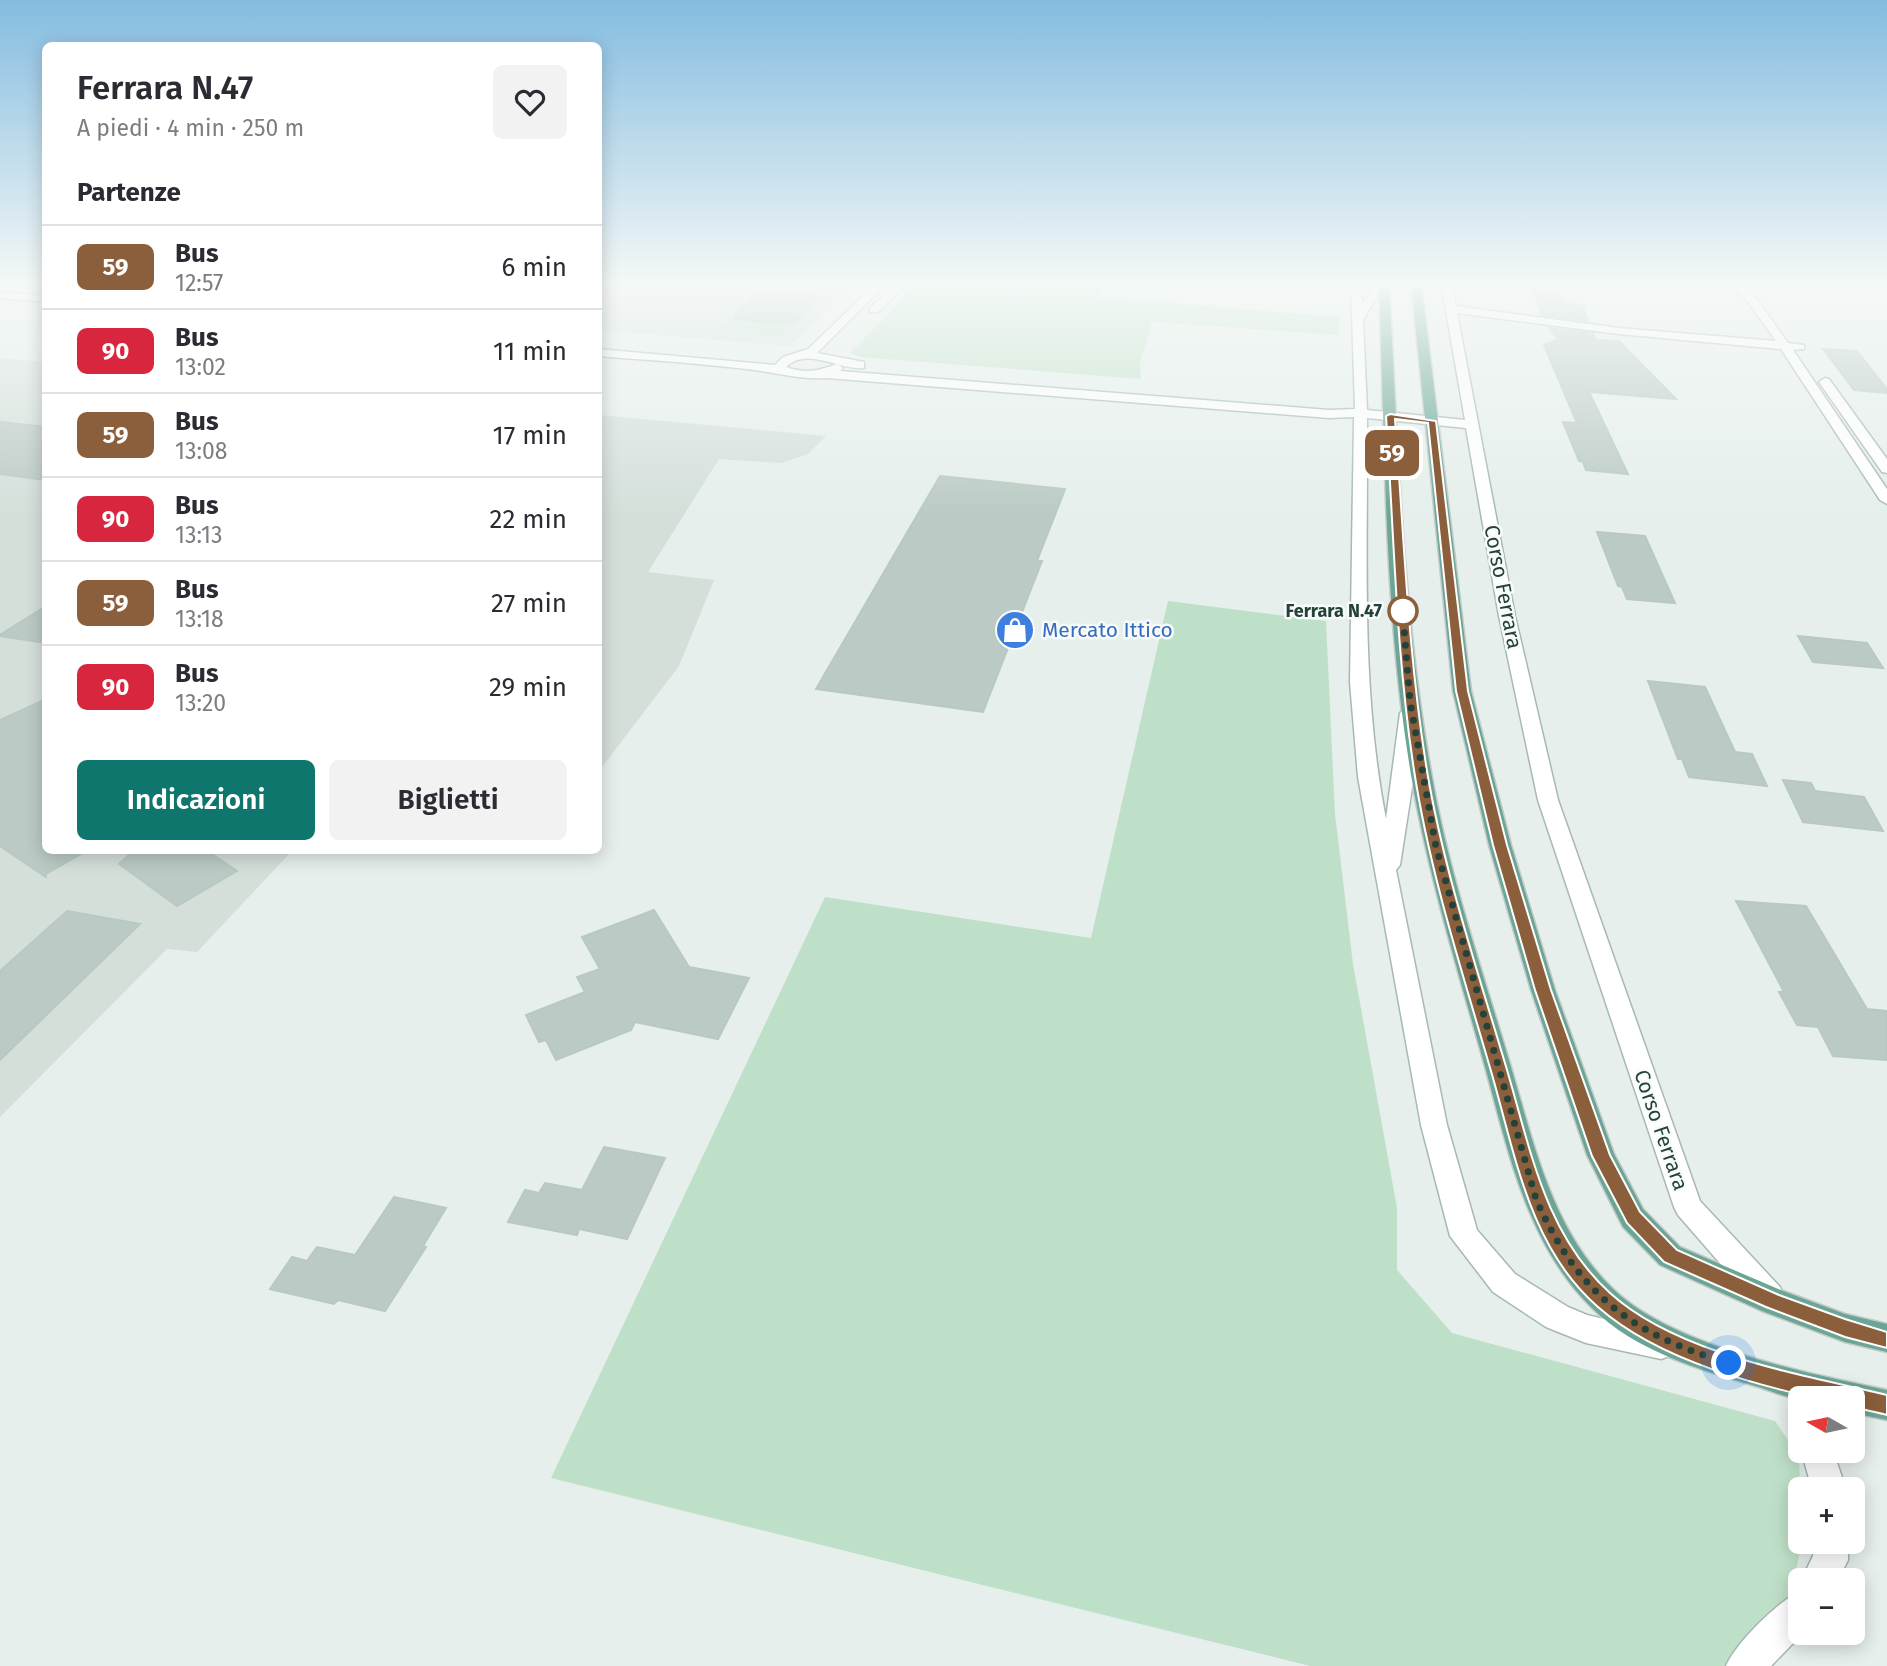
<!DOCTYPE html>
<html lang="it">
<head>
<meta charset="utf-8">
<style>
  :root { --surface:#fff; --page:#f2f2f3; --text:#2b2b33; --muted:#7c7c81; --line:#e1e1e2; --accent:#0f766e }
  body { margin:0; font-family:"Fira Sans",sans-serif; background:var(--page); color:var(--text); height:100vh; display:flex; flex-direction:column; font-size:26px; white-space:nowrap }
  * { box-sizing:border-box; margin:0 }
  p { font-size:23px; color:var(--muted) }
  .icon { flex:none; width:38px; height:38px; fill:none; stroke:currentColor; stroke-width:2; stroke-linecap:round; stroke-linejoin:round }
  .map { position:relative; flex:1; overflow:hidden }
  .side { position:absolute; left:42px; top:42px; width:560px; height:812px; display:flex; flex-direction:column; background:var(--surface); border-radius:10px; box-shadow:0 4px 18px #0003 }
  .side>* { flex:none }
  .badge { padding:0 14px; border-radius:10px; font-size:24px; line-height:46px }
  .needle { width:46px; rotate:279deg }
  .controls { position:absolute; left:1788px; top:1386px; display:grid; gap:14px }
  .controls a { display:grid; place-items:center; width:77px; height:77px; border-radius:10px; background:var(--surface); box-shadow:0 4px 18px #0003; font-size:35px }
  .you { position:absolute; width:35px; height:35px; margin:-18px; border:5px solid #fff; border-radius:50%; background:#1a73e8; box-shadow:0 0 0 10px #1a73e833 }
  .map>.badge { position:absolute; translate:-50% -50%; box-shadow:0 0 0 4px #fff }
  h2 { padding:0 35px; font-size:26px; line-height:63px }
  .round { display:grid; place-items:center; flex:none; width:74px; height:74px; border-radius:10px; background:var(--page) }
  .overview { display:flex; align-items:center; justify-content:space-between; height:119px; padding:0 35px }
  h1 { font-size:33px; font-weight:600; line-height:52px }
  .primary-button { display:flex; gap:14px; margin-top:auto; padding:14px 35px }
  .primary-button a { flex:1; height:80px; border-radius:10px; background:var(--accent); color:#fff; font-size:28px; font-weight:600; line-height:80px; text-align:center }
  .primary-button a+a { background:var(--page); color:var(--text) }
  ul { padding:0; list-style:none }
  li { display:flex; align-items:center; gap:21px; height:84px; padding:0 35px; border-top:2px solid var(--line) }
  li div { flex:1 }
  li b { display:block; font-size:26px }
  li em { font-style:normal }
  li .badge { min-width:77px; font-weight:700; text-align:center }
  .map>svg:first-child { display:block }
  .built { fill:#d4dfda }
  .green { fill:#bfe0c8 }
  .building { fill:#bbcac4; stroke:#b8c9c2; stroke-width:2 }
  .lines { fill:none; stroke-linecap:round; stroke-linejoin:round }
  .minor-casing { stroke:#a8b8b2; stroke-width:3 }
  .major-casing { stroke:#c2cac8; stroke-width:3 }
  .minor { fill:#fff; fill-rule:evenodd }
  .major { fill:#6aa596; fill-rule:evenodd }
  .line { fill:#8b5e3c; stroke:#fff; stroke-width:2 }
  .walk { stroke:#24423a; stroke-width:7; stroke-dasharray:0 12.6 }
  .stop-dot { fill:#fff; stroke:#8b5e3c; stroke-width:3.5 }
  .labels { text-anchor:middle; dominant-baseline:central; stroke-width:5; stroke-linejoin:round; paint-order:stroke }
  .far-stop-label { font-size:18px; font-weight:bold; fill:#24423a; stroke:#f7fbf9; text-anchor:end }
  .street-label { font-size:21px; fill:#24423a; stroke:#f7fbf9 }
  .shop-label { font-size:21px; fill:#366cbe; stroke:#f7fbf9; text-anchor:start }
</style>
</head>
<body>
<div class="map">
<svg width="1887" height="1666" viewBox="0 0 1887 1666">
  <rect width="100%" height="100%" fill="#e6efeb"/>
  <path class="built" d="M598,282h263l-72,64 -190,-16z
    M0,358l45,4 1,488 246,1 -95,101 -30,-3 -167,168z
    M599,415l227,21 -18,18 -27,9 -62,-4 -71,113 66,8 -35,86 -80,105z"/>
  <path class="green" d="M656,282h98l-11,11 -94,-6z
    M919,282h184l-6,15 242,20v18l-187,-13 -12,41 1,16 -281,-22 -10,-4z
    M730,319l65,5 -12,10 -62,-5z
    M1168,601l158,20 9,193 18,150 44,244v62l55,63 323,88 24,35 3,86 -12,57 -65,67h-415l-759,-188 274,-581 266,41z"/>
  <path class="building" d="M774,282h56l-35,42 -61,-4 4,-4h-4l20,-22 7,1z
    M1530,282h26l9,22 17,1 6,16 -46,-6z
    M1549,328l44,5 3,7 23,1 57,58 -87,-7 39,82 -42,-4 -3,-8 -4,-1 -16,-39 14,1 -33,-78 14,-6z
    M1823,349l34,2 30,38v4l-33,-3z
    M0,422l46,5v53l-46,-6z
    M940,476l125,13 -28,72h5l-59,151 -167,-23z
    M1597,532l48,4 30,67 -48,-4 -5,-12 -4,-1z
    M46,606v37l-46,-7v-1z
    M1798,636l69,7 16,25 -70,-6z
    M1648,681l57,6 30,65 17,2 15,32 -78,-9 -7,-18h-4z
    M46,699v151h42l-42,24v3l-46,-31v-126z
    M1783,780l28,3 4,8 49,6 19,34 -80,-9z
    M134,850h72l31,21 -60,35 -58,-42z
    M1736,901l70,5 61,103 20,2v49l-54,-4 -15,-29 -21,-2 -18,-33h5z
    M654,910l35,57 60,11 -31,61 -83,-17 -4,8 -75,30 -10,-20 -7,2 -13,-27 59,-23 -8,-15 23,-8 -18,-32z
    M67,911l73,13 -140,136v-89z
    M604,1147l61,11 -38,81 -48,-10 -2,6 -69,-13 17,-32 14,3 6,-10 37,7z
    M394,1197l52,11 -23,38 3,1 -41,64 -47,-11 -4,4 -64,-15 22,-32 15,4 10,-14 38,8z"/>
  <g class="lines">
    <defs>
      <path id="minor" d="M878,282h10l-71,71 47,9v6c-25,3 -56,-22 -78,-1 20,7 32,4 51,-3l6,4 -3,3 489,39 26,-1 -4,-127h10l1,21 18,-21 9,1 -15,18 -11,19 4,90 98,10 -24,-138h10l5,24 163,22 157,13 -28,-39 -21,-20h11l18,16 32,45 16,2v4l-11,1 94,139v15l-7,-4 -99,-151 -162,-15 -162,-21 58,303 43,184 142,401 80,86 4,10 -4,10 -11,4 -11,-4 -80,-92 -4,-8 -136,-407 -39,-184 -33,-188 -99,-10c1,133 -7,269 19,401l14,-106 9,-6 7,2 2,4 -5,68 -13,84 -4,5 51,255 30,105 38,44 53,33 19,8 85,20 4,10 -4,10 -11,4 -75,-16 -40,-16 -53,-35 -43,-56 -29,-111 -63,-348 -8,-95 4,-265 -25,1 -502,-40c-30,2 -51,-6 -81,-9 -49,-6 -98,-9 -148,-13v-7l177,16 8,-8 25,-8z
        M898,282h11l-31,30h-8v-4z
        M0,292l46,4v6l-46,-4z
        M1825,378l4,1 58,80v14l-5,-1 -63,-90z
        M1801,1450l32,1 13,38h-34z
        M1814,1542h34v18l-10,20 -37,1 12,-25z
        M1801,1591v42h2l-32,33h-45c10,-23 52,-65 75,-75z"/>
      <path id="major" d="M1379,282h10c9,164 13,328 42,490 17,99 50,195 79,292 24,80 41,164 102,224 59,58 194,85 275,102v30l-34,-7v-15c-17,0 -38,2 -53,1 -14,-1 -31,-9 -45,-13 -57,-17 -120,-35 -163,-78 -66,-65 -84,-159 -108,-245 -27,-95 -56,-190 -73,-288 -27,-163 -26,-329 -32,-493z
        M1411,282h10l50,409 40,154 44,145 59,164 29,55 37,38 103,44 62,23 42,10v28l-42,-10 -83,-31 -102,-46 -37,-38 -36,-72 -56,-165 -42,-145 -36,-154z"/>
    </defs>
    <use href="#minor" class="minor-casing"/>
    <use href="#major" class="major-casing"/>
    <use href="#minor" class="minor"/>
    <use href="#major" class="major"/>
  </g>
  <linearGradient id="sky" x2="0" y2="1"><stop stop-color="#84bce0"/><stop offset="0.55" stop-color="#f4f8f6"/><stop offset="1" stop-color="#f4f8f6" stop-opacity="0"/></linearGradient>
  <rect width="1887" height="515" fill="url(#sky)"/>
  <path class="line" d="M1390,414l46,7 32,270 39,154 44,145 59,165 30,57 37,38 102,45 66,24 42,13v16l-42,-11 -79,-30 -102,-45 -37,-39 -35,-67 -57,-166 -42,-145 -37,-154 -28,-268 -33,-4c9,117 13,236 32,352 17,101 51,201 80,299 24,81 38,164 103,223 67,61 190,81 277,102v20c-94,-23 -215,-43 -289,-108 -67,-58 -82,-148 -105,-229 -29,-101 -63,-203 -79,-308 -18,-116 -20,-236 -28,-354z"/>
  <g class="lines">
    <path class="walk" d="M1403,611l-1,-8 8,98 26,146 100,352c42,95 96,136 193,164"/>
  </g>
  <defs>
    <symbol id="shop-disc" viewBox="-11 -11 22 22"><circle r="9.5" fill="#3f7fe0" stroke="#f7fbf9"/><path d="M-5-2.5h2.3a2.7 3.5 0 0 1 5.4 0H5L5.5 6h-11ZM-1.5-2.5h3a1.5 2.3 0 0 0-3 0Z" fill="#fff"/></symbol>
  </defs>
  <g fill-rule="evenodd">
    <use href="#shop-disc" x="993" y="608" width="44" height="44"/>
  </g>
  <circle class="stop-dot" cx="1403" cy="611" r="14"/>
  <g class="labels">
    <g class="far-stop-label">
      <text x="1382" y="611">Ferrara N.47</text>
    </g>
    <g class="street-label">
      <text transform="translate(1503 587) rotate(79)">Corso Ferrara</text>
      <text transform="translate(1661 1130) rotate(71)">Corso Ferrara</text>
    </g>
    <g class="shop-label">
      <text x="1042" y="630">Mercato Ittico</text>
    </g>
  </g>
</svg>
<div class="controls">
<a><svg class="needle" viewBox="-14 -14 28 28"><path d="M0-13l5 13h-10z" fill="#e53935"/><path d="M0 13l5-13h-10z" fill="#7c7c81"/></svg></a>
<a>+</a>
<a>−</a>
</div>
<div class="you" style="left:1729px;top:1363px"></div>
<b class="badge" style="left:1392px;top:453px;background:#8b5e3c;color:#fff">59</b>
<section class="side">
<div class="overview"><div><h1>Ferrara N.47</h1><p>A piedi · 4 min · 250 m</p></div><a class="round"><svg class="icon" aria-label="heart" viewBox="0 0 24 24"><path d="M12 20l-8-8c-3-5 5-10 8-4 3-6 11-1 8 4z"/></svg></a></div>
<h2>Partenze</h2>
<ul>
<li><span class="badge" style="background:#8b5e3c;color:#fff">59</span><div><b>Bus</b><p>12:57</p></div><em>6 min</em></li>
<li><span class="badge" style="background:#d7263d;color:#fff">90</span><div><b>Bus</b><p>13:02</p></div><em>11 min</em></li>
<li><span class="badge" style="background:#8b5e3c;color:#fff">59</span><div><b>Bus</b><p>13:08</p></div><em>17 min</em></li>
<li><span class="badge" style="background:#d7263d;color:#fff">90</span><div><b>Bus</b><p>13:13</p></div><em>22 min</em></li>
<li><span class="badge" style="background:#8b5e3c;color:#fff">59</span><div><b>Bus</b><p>13:18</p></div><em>27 min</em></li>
<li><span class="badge" style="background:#d7263d;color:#fff">90</span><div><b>Bus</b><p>13:20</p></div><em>29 min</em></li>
</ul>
<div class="primary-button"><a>Indicazioni</a><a>Biglietti</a></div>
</section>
</div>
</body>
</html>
